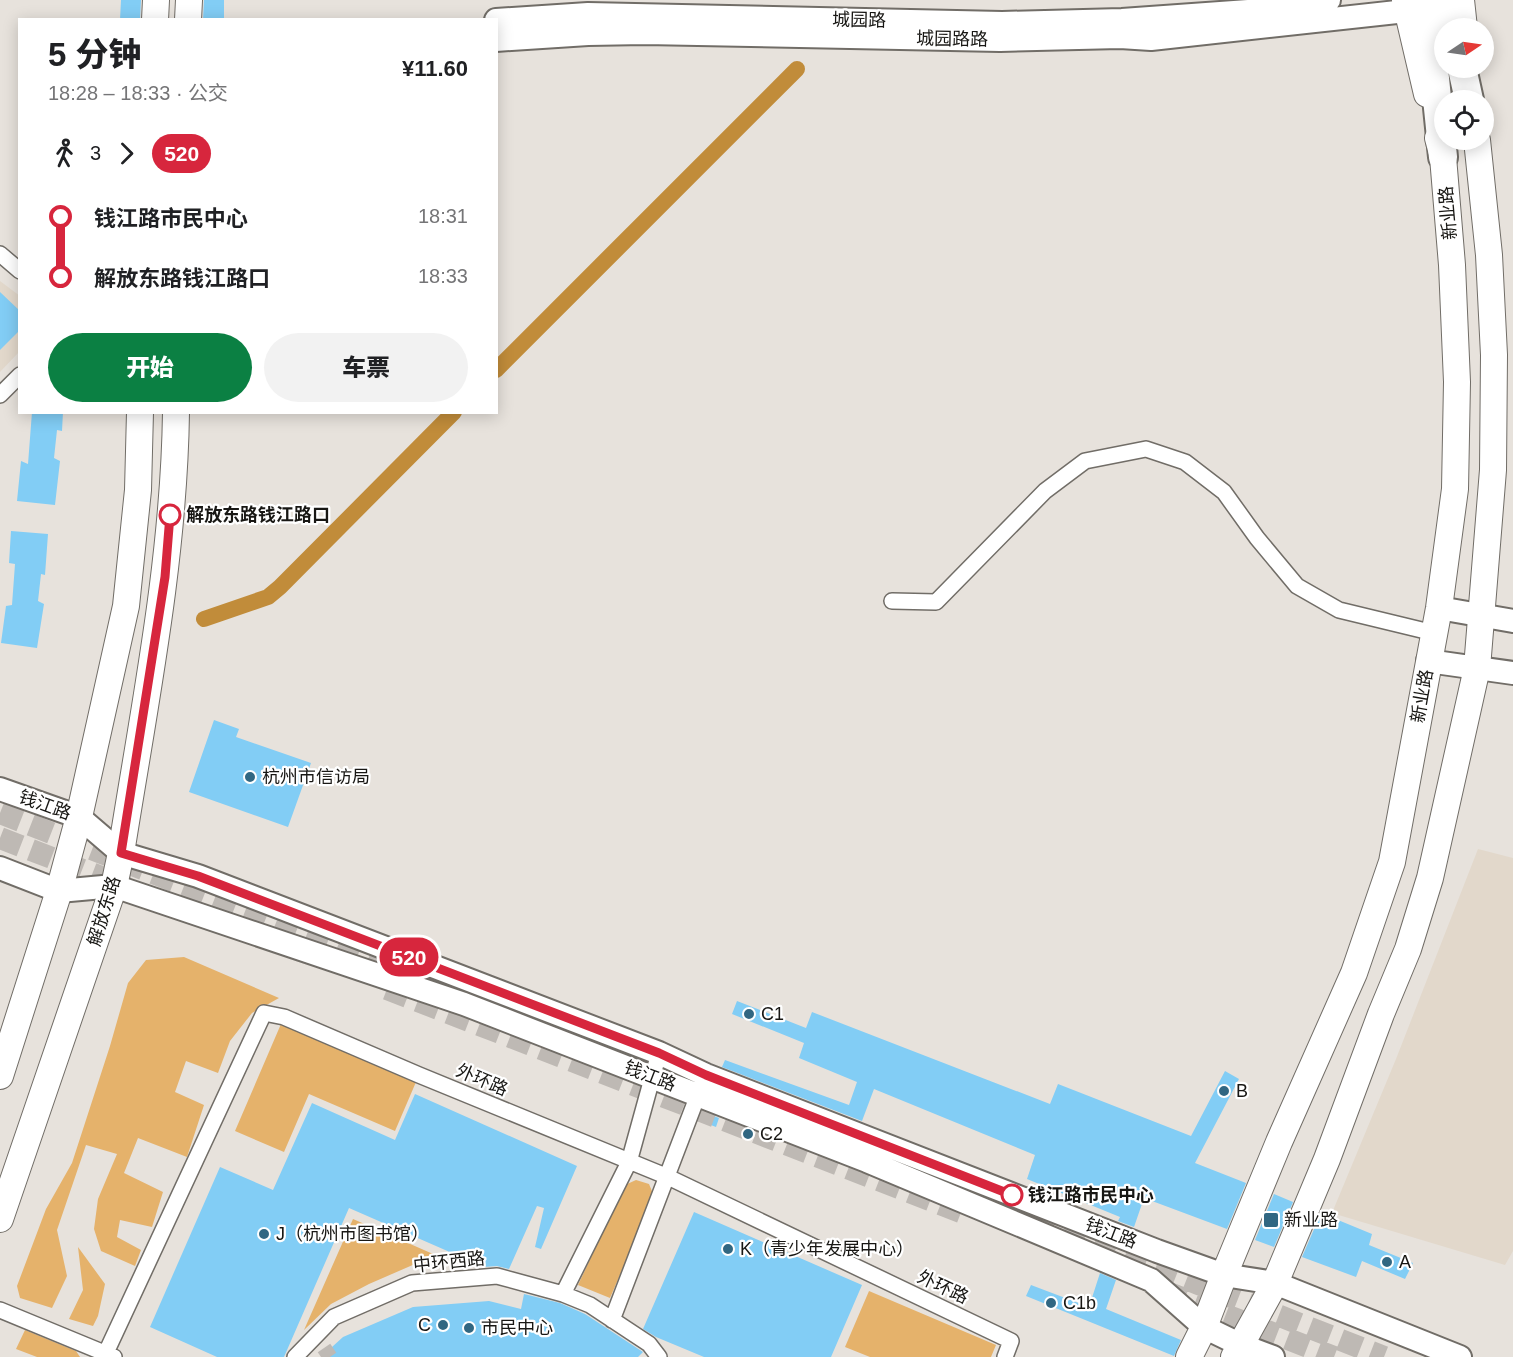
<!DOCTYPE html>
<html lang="zh">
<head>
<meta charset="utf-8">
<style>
  :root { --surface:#fff; --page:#f2f2f2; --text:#202124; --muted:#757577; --accent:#0b8043 }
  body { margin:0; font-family:Helvetica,"Noto Sans SC",sans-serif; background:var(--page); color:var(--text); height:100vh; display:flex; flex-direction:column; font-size:22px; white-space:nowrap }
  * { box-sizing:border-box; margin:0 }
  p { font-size:20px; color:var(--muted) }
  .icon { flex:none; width:33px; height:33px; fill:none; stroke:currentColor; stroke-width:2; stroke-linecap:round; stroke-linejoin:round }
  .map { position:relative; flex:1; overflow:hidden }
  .drawer { position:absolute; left:18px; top:18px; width:480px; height:396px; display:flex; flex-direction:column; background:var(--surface); border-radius:0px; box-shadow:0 3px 15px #0003 }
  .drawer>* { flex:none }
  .badge { padding:0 12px; border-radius:20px; font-size:21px; line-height:39px }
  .needle { width:39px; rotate:77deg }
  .controls { position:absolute; left:1434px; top:18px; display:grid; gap:12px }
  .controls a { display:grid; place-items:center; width:60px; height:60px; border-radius:50%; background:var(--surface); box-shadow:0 3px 15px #0003; font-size:30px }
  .map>.badge { position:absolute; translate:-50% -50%; box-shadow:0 0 0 3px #fff }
  .legs { display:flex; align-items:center; gap:9px; height:66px; padding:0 30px; font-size:20px }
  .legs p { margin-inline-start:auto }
  .summary { display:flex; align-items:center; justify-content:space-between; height:102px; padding:0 30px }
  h1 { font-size:33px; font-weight:800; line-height:45px }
  .cta { display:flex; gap:12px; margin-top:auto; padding:12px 30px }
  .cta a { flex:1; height:69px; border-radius:36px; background:var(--accent); color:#fff; font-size:24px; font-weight:800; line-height:69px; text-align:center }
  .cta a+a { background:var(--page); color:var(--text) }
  ul { padding:0 30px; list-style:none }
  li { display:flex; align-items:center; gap:21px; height:60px; font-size:22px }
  li i { display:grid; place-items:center; width:9px; height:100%; margin:0 8px; background:currentColor }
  li i::after { content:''; width:15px; height:15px; margin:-8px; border:4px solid; border-radius:50%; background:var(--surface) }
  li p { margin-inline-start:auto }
  li:first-child i { background:linear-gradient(#0000 50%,currentColor 0) }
  li:last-child i { background:linear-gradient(currentColor 50%,#0000 0) }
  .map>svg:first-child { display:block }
  .built { fill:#e2d8cb }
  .grass { fill:#e5b26b }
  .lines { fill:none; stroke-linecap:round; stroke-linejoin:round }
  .canal { stroke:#c18c3a; stroke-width:16 }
  .building { fill:#82cdf5 }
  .street-tunnel { stroke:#beb9b4; stroke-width:15; stroke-dasharray:15 8; stroke-linecap:butt }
  .secondary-tunnel { stroke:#beb9b4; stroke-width:22; stroke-dasharray:22 11; stroke-linecap:butt }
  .street-casing { stroke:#716d67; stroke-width:18 }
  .secondary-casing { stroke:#716d67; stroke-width:26 }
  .primary-casing { stroke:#716d67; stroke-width:28 }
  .highway-casing { stroke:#716d67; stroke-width:32 }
  .street { stroke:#fff; stroke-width:15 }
  .secondary { stroke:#fff; stroke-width:22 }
  .primary { stroke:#fff; stroke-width:26 }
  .highway { stroke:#fff; stroke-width:28 }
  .line-1-casing { stroke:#fff; stroke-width:14 }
  .line-1 { stroke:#d7263d; stroke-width:9 }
  .stop-1-dot { fill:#fff; stroke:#d7263d; stroke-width:3 }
  .poi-dot { fill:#316782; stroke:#fff; stroke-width:2 }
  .labels { text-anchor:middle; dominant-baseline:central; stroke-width:4.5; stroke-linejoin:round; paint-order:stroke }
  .street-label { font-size:18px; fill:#181714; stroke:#fff }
  .stop-label { font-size:18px; font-weight:bold; fill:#181714; stroke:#fff; text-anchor:start }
  .poi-label { font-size:18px; fill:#181714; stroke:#fff; text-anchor:start }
</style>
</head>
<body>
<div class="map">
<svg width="1513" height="1357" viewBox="0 0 1513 1357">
  <rect width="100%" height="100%" fill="#e7e2dc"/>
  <path class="built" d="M0,281l20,15 -1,56 -19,20z
    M1478,849l35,9v393l-8,14 -173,-52 64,-154z"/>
  <path class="grass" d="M184,957l95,41 -27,15 -22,28 -12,32 -32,-12 -11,31 29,13 -17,52 -49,-19 -14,35 39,19 -11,35 -32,-7 -3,17 24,13 -6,16 -34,-15 -7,-22 4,-30 19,-45 -31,-9 -29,85 10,46 -15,32 -32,-10 -3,-12 29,-77 26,-46 38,-117 18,-63 18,-23z
    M284,1017l135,58 -24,56 -86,-37 -25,58 -49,-21z
    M636,1180l13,4 5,12 -44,102 -32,-13 47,-100z
    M353,1219l103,45h-41l-46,20 -38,20 -27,26z
    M78,1247l27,37 -7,32 -5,10 -24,-7 14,-29z
    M869,1291l127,54 -5,12h-121l-25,-10z
    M25,1330l51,21 4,6h-43l-21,-8z"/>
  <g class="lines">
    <path class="canal" d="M496,370l301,-301
      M204,619l64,-22 12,-10 174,-175"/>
  </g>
  <path class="building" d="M121,0h20l-1,20h-20z
    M204,0h20v20h-21z
    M0,292l20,19v19l-20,20z
    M32,412h31l-1,19 -5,-1 -3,28 6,3 -5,44 -38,-4 4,-40 7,3z
    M11,531l37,3 -3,41 -4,-1 -3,27 6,3 -7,44 -36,-5 5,-37 6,-1 3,-41 -6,-1z
    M214,720l25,9 -3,8 75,26 -23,64 -99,-35z
    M737,1001l69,27 6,-16 238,92 8,-20 133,52 34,-65 14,8 -44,84 51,20 -19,46 -83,-31 -10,29 -16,-6 2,-4 -93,-38 8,-24 -161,-66 -12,32 -140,-54 3,-7 124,45 8,-23 -58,-24 5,-15 -72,-29z
    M415,1094l162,72 -36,83 -6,-2 9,-39 -7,-2 -28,63 -12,-3 -13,1 -135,-59 -65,149h-67l-67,-30 70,-160 53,23 39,-87 83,37z
    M706,1113l13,5 -3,9 -13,-5z
    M1274,1194l19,8 -19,45 -19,-7z
    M694,1212l168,73 -31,72h-127l-48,-20 -13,-8z
    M1321,1213l51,21 -3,11 44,18 -8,16 -43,-18 -6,16 -54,-20z
    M1100,1273l16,7 -10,29 75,31 -7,16 -148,-60 5,-11 58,22z
    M524,1294l36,9 25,11 58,38 -5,5h-317l22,-20 70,-30 76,-6 32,8z"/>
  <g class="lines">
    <path class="street-tunnel" d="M324,1348l6,9"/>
    <path class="secondary-tunnel" d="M0,813l433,170
      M0,838l127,49
      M387,989l576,224
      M1033,1219l351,138
      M1164,1291l170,66"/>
    <defs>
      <path id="street" d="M0,254l20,17
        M0,395l20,-20
        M892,601l44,1 109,-111 40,-30 61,-12 39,13 39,30 33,46 40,48 42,24 95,23
        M563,1294l66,-132 30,-109
        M0,1310l114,47
        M612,1320l89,-233
        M104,1357l160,-344 20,4 135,58 249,102 343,164 -6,16
        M295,1357l39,-40 78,-34 85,-7 66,18 27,11 59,39 10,13"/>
      <path id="secondary" d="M496,20l92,-6 414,9 120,-3 140,-10 67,-10
        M496,40l92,-6 57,-1 355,7 120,-3 31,2 255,-28
        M1439,608l74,13
        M1428,661l85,12
        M0,789l79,28 42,36 77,23 461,177 47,22 451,176 67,24 51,8 185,74
        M0,868l59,23 55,-5 350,118 403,157 284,119 53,47 37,18 32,12"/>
      <path id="primary" d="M1405,0l22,94
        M1461,0l3,28
        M155,20l1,-20
        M188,20l1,-20
        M0,1076l59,-185 20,-74 47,-211 12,-116 2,-78
        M0,1219l114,-333 7,-33c23,-146 53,-292 55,-441
        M1189,1357l15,-30 20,-52 55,-133 75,-169 38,-111 47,-254 16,-119 2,-107 -5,-117 -9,-108 -5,-19
        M1234,1357l41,-74 52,-124 54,-145 27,-65 22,-71 47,-210 16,-198 1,-115 -5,-100 -12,-115"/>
      <path id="highway" d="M1427,0l16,157
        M1444,0l8,28
        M1462,68l7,32"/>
    </defs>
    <use href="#street" class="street-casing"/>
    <use href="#secondary" class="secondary-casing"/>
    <use href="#primary" class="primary-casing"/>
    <use href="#highway" class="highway-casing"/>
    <use href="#street" class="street"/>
    <use href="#secondary" class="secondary"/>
    <use href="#primary" class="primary"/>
    <use href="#highway" class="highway"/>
  </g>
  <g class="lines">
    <defs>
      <path id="line-1" d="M170,515l-5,62 -44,276 77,23 461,177 47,22 306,120"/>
    </defs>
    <use href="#line-1" class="line-1-casing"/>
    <use href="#line-1" class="line-1"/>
  </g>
  <g class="stop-1-dot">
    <circle cx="170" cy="515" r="10"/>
    <circle cx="1012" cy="1195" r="10"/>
  </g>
  <g class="poi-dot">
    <circle cx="250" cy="777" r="6"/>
    <circle cx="749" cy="1014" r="6"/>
    <circle cx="1224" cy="1091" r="6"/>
    <circle cx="748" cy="1134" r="6"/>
    <rect x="1263" y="1212" width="16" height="16" rx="3"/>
    <circle cx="264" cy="1234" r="6"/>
    <circle cx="728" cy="1249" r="6"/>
    <circle cx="1387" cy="1262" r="6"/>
    <circle cx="1051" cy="1303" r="6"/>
    <circle cx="443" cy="1325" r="6"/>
    <circle cx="469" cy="1328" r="6"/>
  </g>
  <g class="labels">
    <g class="street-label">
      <text transform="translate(859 20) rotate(1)">城园路</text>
      <text transform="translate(952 39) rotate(1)">城园路路</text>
      <text transform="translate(1448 213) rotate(-95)">新业路</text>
      <text transform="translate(1422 696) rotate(-80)">新业路</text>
      <text transform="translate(45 805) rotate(20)">钱江路</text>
      <text transform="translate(104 911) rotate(-73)">解放东路</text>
      <text transform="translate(650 1076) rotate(21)">钱江路</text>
      <text transform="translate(482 1080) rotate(23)">外环路</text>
      <text transform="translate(1111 1233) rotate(21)">钱江路</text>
      <text transform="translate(449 1262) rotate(-6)">中环西路</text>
      <text transform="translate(943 1287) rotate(25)">外环路</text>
    </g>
    <g class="stop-label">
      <text x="186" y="515">解放东路钱江路口</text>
      <text x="1028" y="1195">钱江路市民中心</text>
    </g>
    <g class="poi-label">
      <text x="262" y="777">杭州市信访局</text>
      <text x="761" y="1014">C1</text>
      <text x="1236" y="1091">B</text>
      <text x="760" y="1134">C2</text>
      <text x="1284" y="1220">新业路</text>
      <text x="276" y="1234">J（杭州市图书馆）</text>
      <text x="740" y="1249">K（青少年发展中心）</text>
      <text x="1399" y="1262">A</text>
      <text x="1063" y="1303">C1b</text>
      <text x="431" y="1325" text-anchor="end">C</text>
      <text x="481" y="1328">市民中心</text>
    </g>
  </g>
</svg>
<div class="controls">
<a><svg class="needle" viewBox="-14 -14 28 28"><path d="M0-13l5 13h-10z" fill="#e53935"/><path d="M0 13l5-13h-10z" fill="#757577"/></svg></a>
<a><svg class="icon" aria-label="locate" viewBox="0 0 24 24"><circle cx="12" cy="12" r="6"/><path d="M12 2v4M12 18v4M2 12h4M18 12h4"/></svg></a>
</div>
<b class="badge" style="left:409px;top:957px;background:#d7263d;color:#fff">520</b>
<section class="drawer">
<div class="summary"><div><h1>5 分钟</h1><p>18:28 – 18:33 · 公交</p></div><b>¥11.60</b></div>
<div class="legs"><svg class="icon" aria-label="walk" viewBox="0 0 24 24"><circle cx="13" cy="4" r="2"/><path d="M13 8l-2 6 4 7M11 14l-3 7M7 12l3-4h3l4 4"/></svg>3<svg class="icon" aria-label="forward" viewBox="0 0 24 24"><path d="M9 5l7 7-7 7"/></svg><b class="badge" style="background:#d7263d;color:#fff">520</b></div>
<ul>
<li><i style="color:#d7263d"></i><b>钱江路市民中心</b><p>18:31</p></li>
<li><i style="color:#d7263d"></i><b>解放东路钱江路口</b><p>18:33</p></li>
</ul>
<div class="cta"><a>开始</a><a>车票</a></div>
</section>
</div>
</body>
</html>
